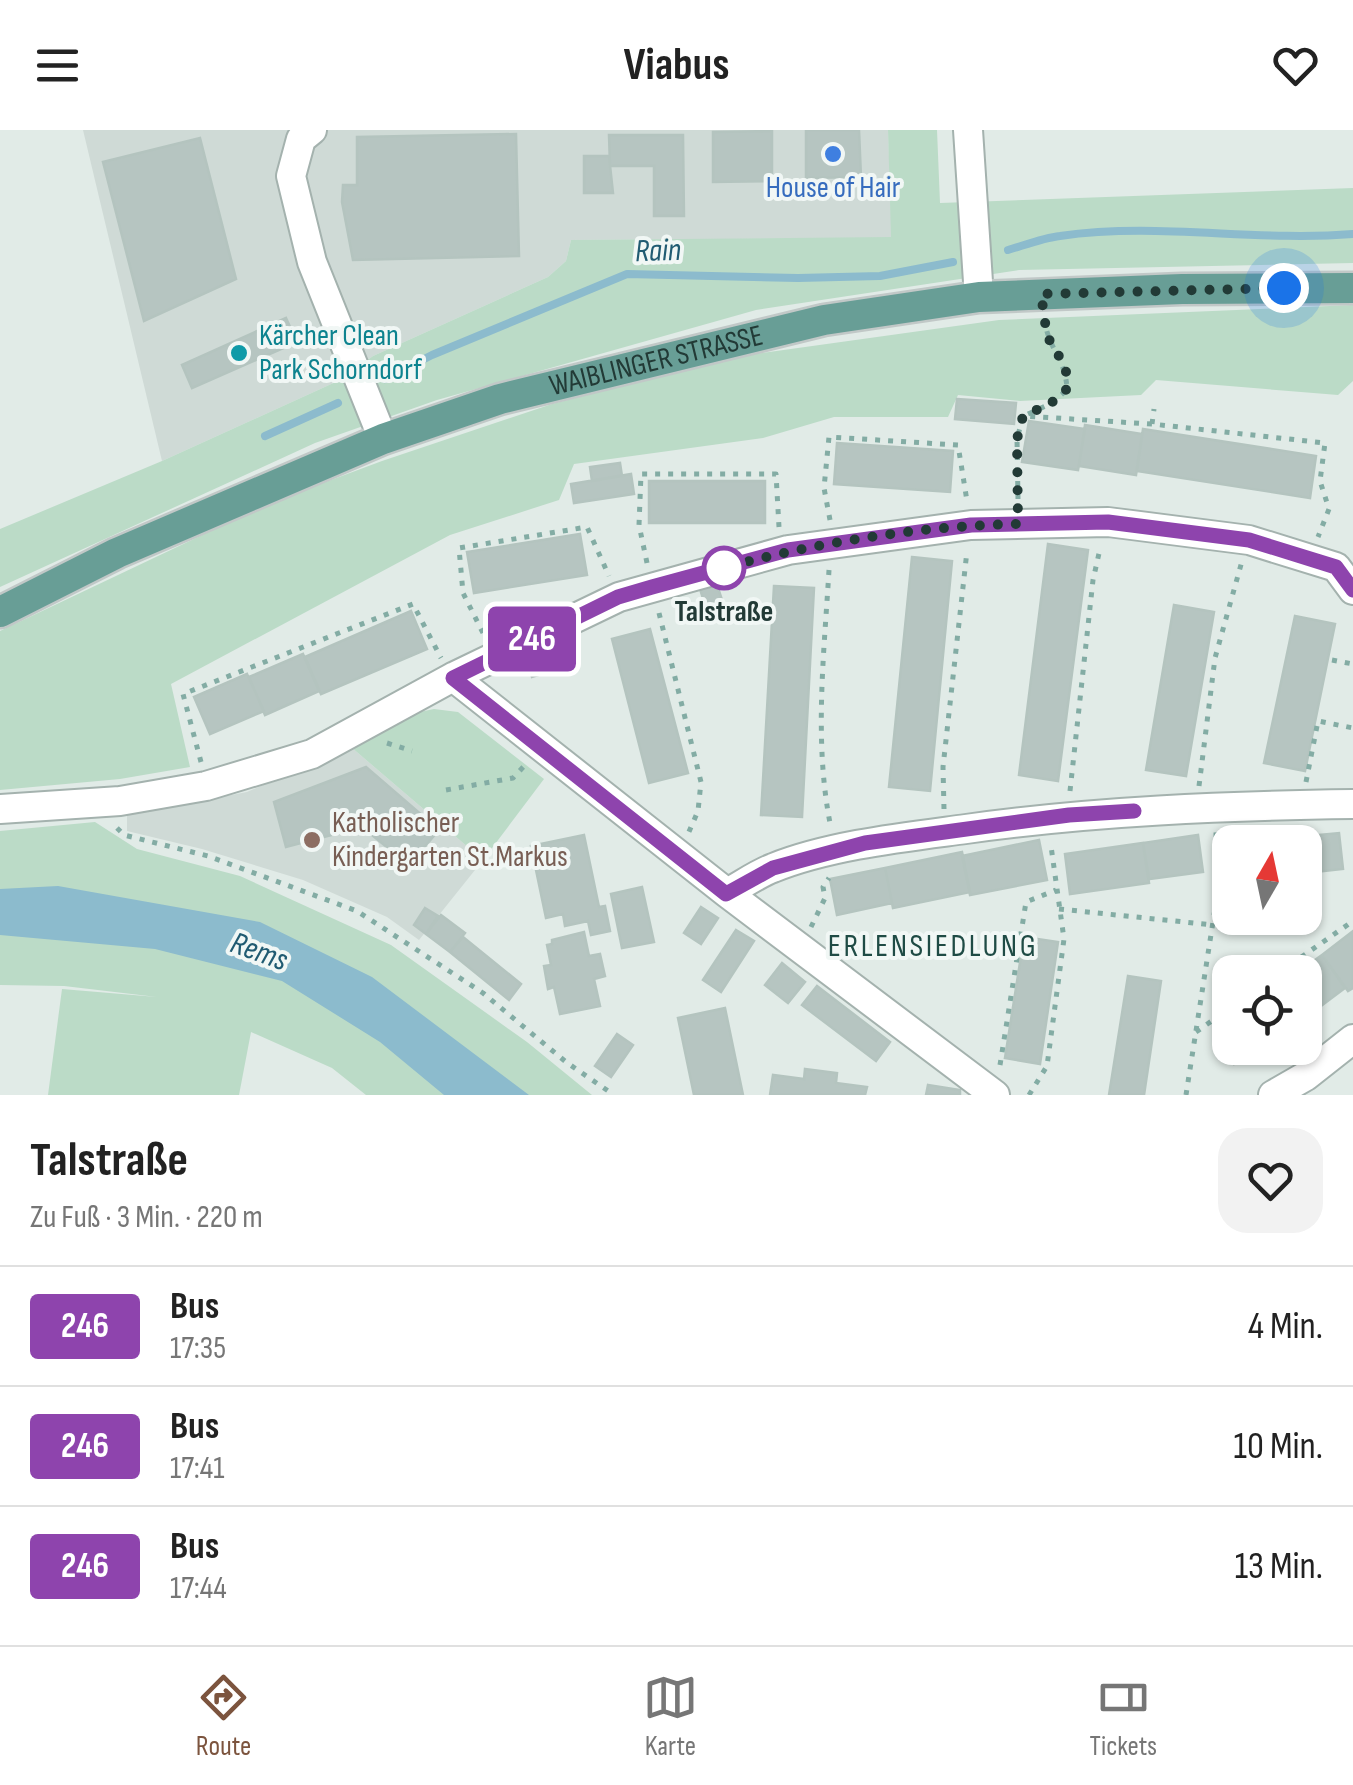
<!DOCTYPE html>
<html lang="de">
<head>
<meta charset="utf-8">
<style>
  :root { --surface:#fff; --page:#f2f2f2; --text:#222; --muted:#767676; --line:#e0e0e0; --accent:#7c543e }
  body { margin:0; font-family:"Sofia Sans Condensed",sans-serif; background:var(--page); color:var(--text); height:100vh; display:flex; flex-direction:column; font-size:38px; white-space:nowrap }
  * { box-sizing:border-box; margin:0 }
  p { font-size:32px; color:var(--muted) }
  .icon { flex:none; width:55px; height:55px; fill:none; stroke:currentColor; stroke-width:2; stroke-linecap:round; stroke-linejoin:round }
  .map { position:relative; height:965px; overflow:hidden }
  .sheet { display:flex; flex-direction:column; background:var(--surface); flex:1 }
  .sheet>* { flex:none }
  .badge { padding:0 20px; border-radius:8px; font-size:35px; line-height:65px }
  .needle { width:65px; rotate:9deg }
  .fabs { position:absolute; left:1212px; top:695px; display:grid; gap:20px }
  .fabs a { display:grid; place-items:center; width:110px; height:110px; border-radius:20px; background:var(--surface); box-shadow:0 2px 8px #0004; font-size:50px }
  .you { position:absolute; width:50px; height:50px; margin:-25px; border:8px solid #fff; border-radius:50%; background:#1a73e8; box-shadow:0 0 0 15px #1a73e833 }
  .map>.badge { position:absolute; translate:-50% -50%; box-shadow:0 0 0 5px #fff }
  .round { display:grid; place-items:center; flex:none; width:105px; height:105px; border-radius:30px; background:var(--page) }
  .head { display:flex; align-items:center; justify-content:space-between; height:170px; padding:0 30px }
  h1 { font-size:48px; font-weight:700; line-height:75px }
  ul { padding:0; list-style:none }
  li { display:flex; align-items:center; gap:30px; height:120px; padding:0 30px; border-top:2px solid var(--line) }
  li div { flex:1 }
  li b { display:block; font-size:38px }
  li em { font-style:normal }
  li .badge { min-width:110px; font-weight:700; text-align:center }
  header { display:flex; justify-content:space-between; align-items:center; height:130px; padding:0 30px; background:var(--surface); font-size:45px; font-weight:700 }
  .menu { display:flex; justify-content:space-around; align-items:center; height:140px; border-top:2px solid var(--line); background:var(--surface); font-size:28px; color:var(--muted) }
  .menu a { display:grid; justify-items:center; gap:5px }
  .menu .on { color:var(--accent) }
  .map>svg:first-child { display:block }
  .built { fill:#cfdad6 }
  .green { fill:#bbdbc7 }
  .water { fill:#8cbbcd }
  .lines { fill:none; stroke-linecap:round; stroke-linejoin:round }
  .stream { stroke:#8cbbcd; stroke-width:8 }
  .building { fill:#b6c5c1; stroke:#b4c4bf; stroke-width:2.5 }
  .minor-casing { stroke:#a4b2ae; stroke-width:32 }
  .major-casing { stroke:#c1c8c7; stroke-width:35 }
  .path { stroke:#83aca4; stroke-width:5; stroke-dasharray:5 8; stroke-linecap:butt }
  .minor { stroke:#fff; stroke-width:28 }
  .major { stroke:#689e96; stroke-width:30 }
  .line-casing { stroke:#fff; stroke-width:22 }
  .line { stroke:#8e44ad; stroke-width:15 }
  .walk { stroke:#223a36; stroke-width:10; stroke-dasharray:0 18 }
  .shop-dot { fill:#3f7fe0; stroke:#f1f7f5; stroke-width:4 }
  .culture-dot { fill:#0f9aa8; stroke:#f1f7f5; stroke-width:4 }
  .stop-dot { fill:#fff; stroke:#8e44ad; stroke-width:5 }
  .education-dot { fill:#8d6e63; stroke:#f1f7f5; stroke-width:4 }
  .labels { text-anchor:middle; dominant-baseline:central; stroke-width:8; stroke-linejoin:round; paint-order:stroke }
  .shop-label { font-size:30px; fill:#366cbe; stroke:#f1f7f5 }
  .culture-label { font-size:30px; fill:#0d838f; stroke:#f1f7f5; text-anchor:start }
  .street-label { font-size:30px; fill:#223a36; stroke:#f1f7f5 }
  .stop-label { font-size:30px; font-weight:bold; fill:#223a36; stroke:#f1f7f5 }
  .education-label { font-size:30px; fill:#785e54; stroke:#f1f7f5; text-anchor:start }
  .water-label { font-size:32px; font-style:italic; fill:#205b72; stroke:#f1f7f5 }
  .neighbourhood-label { font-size:32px; letter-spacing:2.5px; fill:#1f4b45; stroke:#f1f7f5 }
</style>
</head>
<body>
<header><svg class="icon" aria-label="menu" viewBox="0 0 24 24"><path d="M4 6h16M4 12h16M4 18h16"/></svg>Viabus<svg class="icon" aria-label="heart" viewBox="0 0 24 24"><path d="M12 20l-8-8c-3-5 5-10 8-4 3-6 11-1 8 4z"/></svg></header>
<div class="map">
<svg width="1353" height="965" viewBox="0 0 1353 965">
  <rect width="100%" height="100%" fill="#e1ebe7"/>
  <path class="built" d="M83,0h805l4,108 -321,2 -5,21 -18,16 -175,79 -33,24 -178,81z
    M351,617l132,113 -64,80 -32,-23 -84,-37 -101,-31 -75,-18v-16l120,-23z"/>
  <path class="green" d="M888,0h49l3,73 413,-15v75l-334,7 -263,40 -319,90 -122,43 -315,144v-58l162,-68 178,-81 33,-24 175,-79 18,-16 5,-21 320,-3z
    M1353,175v76l-15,14 -182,-15 -15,15 -121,6 -62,-6 -10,22h-114l-71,21 -189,26 -15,36 -109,35 -279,149 19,83 -70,12 -120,11v-159l272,-129 110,-41 170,-57 189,-48 258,-36z
    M434,579l24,3 86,67 -61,81 -132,-113 64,-34z
    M95,692l42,27 103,27 151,69 136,97 65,53h-226l-34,-27 -81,-36 -12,63h-191l14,-106 95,8 -93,-11 -64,-1v-154z"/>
  <path class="water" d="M58,756l202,36 112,55 157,118h-85l-64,-53 -98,-61 -127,-32 -155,-14v-46z"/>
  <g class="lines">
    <path class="stream" d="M1008,120c17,-5 35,-12 52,-14 98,-14 195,6 293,-2
      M385,249l47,-24 195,-81 171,4 82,-2 73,-14
      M265,306l73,-33"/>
  </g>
  <path class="building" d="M806,0h53l2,47 -55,1z
    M772,1v50l-59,1v-50z
    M516,4l3,122 -166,4 -11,-58 1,-17h14v-48z
    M609,5h74l1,81h-30v-50h-44z
    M200,8l36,141 -92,42 -41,-159z
    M584,26h25l4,37h-29z
    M286,188l11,24 -105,46 -10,-23z
    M957,269l59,4 -2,21 -59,-5z
    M1029,291l56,8 -7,41 -56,-8z
    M1085,295l57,9 -6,41 -57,-9z
    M1143,299l173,27 -6,42 -173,-27z
    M837,313l116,8 -3,41 -116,-8z
    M620,333l2,13 -30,5 -2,-14z
    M631,344l3,20 -60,9 -3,-19z
    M649,351h116v42h-116z
    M580,404l7,41 -113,18 -7,-41z
    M1048,414l40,6 -30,231 -39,-6z
    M912,427l40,4 -22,230 -41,-4z
    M717,455l5,15 -17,5 -5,-16z
    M774,456l40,2 -12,229 -41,-2z
    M1174,475l40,7 -28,164 -40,-6z
    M411,481l16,38 -106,45 -16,-37z
    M1295,486l40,8 -30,147 -41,-8z
    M650,499l38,144 -39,10 -37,-144z
    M573,514l6,19 -47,14 -5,-20z
    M303,524l16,37 -54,24 -16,-38z
    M247,544l17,37 -54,23 -16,-37z
    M366,637l73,63 -30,35 -47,-38 -76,20 -12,-45z
    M1339,703l4,36 -38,4v-31h-63z
    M584,705l15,72 6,-1 5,25 -19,4 -3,-14 -23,5 -2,-12 -17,4 -15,-72z
    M1198,705l5,37 -54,7 -6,-36z
    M1039,710l8,40 -77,15 -8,-39z
    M1143,713l6,40 -79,11 -5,-40z
    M962,722l8,40 -77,16 -8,-40z
    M885,738l7,35 -55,12 -7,-36z
    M642,757l12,55 -32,6 -11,-54z
    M701,777l17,11 -17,26 -17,-11z
    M425,778l13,8 -12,18 -12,-9z
    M441,785l24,18 -15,19 -24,-18z
    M736,800l18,11 -33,51 -18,-12z
    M1353,801v57l-5,3 -26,-36z
    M584,802l5,24 11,-2 5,22 -11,3 6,27 -40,8 -6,-27 -6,2 -4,-23 7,-1 -4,-20 5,-1v-4z
    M463,807l58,47 -12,16 -59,-48z
    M1024,807l34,5 -18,122 -35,-6z
    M1322,825l23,33 -40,30v-46h-7z
    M782,833l23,19 -17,21 -23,-18z
    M1128,846l33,5 -17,114h-35z
    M817,856l73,56 -14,19 -74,-56z
    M725,878l18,87h-49l-16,-77z
    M1230,893v25h26l-22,16 -20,-29z
    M617,904l16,11 -22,32 -16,-11z
    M805,939l32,4 -1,10 31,4 -2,8h-95l3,-20 31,4z
    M928,955l32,5v5h-34z"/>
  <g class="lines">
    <defs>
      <path id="minor" d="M312,0l-11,9 -10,37 21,86 71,177
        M968,0l11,167
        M453,547l274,216 268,202
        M0,679l120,-8 86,-15 106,-32 141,-77 166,-80 169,-47 183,-25 137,-3 141,18 87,27 17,23
        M727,763c15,-8 30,-19 46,-25 57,-23 133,-31 193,-39 129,-18 257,-23 387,-25
        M1273,965l33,-19 47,-37"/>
      <g id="major">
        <path id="s1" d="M0,482l117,-59 266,-114 117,-40 324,-79 155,-23 203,-8 171,-1"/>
      </g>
    </defs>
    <use href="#minor" class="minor-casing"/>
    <use href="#major" class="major-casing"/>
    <path class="path" d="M1028,284l22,-10 17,-14c-1,-31 -18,-40 -22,-68
      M1152,294l2,-15
      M1018,369l-1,-60 6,-23 129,8 173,19 -5,38 9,28 -11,28
      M830,390l-6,-32 5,-51 129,8 9,56
      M647,433l-8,-38 2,-51h135l3,53
      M829,440c-5,85 -15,170 1,253
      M659,483l42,169 -3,29 -10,23
      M483,503l-20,-40 -4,-45 128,-21 22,49
      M1332,530l21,4
      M387,613l25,8
      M201,632l-18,-68 230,-90 28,54
      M1306,652l12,-61 35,7
      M1199,656l16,-128 27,-97
      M446,660l67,-12 13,-14
      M1070,661l23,-211 7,-31
      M944,679l-1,-42 24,-216
      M117,698l7,7 84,21 149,55 126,82 83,69 48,33
      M1059,779l154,16
      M811,797l14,-29 -2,-11 6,-9
      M1280,842l73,-51
      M1196,902l34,-24
      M1000,935l26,-163 30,-12
      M1029,965l18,-29 17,-127 -13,-93
      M1186,965l31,-199 -1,-66"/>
    <use href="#minor" class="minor"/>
    <use href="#major" class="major"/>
  </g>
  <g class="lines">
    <defs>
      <path id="line" d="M1134,681l-65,4 -204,28 -92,25 -47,26 -273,-216 165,-81 34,-10 136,-37 183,-25 137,-3 141,18 87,27 17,23"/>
    </defs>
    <use href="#line" class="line-casing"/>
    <use href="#line" class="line"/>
    <path class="walk" d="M724,438l-5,1c96,-26 199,-43 299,-45l-1,-85 6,-23 27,-12 16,-14v-22l-19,-32 -6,-42 243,-6"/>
  </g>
  <circle class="shop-dot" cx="833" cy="24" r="10"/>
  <circle class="culture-dot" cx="239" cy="223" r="10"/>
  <circle class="stop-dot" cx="724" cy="438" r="20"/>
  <circle class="education-dot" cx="312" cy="710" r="10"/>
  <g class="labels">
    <g class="shop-label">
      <text x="833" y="58">House of Hair</text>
    </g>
    <g class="culture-label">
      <text x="259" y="206">Kärcher Clean<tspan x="259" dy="34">Park Schorndorf</tspan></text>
    </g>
    <g class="street-label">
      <text stroke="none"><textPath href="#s1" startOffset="705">WAIBLINGER STRASSE</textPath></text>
    </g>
    <g class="stop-label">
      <text x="724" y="482">Talstraße</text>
    </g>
    <g class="education-label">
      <text x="332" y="693">Katholischer<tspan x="332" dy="34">Kindergarten St.Markus</tspan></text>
    </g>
    <g class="water-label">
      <text transform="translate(658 121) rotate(-2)">Rain</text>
      <text transform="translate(259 822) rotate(20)">Rems</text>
    </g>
    <g class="neighbourhood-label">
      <text x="933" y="816">ERLENSIEDLUNG</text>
    </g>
  </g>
</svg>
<div class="fabs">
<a><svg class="needle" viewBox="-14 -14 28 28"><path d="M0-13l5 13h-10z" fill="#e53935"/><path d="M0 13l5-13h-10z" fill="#767676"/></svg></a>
<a><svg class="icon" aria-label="locate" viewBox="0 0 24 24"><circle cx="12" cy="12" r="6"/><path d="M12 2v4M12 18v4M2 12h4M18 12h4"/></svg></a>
</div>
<div class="you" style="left:1284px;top:158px"></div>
<b class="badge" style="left:532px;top:509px;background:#8e44ad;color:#fff">246</b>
</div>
<section class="sheet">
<div class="head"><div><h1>Talstraße</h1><p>Zu Fuß · 3 Min. · 220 m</p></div><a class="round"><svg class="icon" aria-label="heart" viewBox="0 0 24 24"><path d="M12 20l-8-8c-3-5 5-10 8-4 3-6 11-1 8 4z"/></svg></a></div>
<ul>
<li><span class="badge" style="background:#8e44ad;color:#fff">246</span><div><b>Bus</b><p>17:35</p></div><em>4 Min.</em></li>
<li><span class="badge" style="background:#8e44ad;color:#fff">246</span><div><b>Bus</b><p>17:41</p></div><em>10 Min.</em></li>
<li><span class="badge" style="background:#8e44ad;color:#fff">246</span><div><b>Bus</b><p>17:44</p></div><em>13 Min.</em></li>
</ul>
</section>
<nav class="menu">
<a class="on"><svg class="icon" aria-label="directions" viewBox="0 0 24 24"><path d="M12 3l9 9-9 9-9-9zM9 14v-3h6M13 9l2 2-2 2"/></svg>Route</a>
<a><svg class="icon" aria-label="map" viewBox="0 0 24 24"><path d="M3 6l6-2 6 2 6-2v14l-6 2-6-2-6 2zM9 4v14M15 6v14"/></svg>Karte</a>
<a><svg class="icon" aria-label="tickets" viewBox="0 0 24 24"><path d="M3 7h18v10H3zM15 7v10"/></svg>Tickets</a>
</nav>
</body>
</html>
